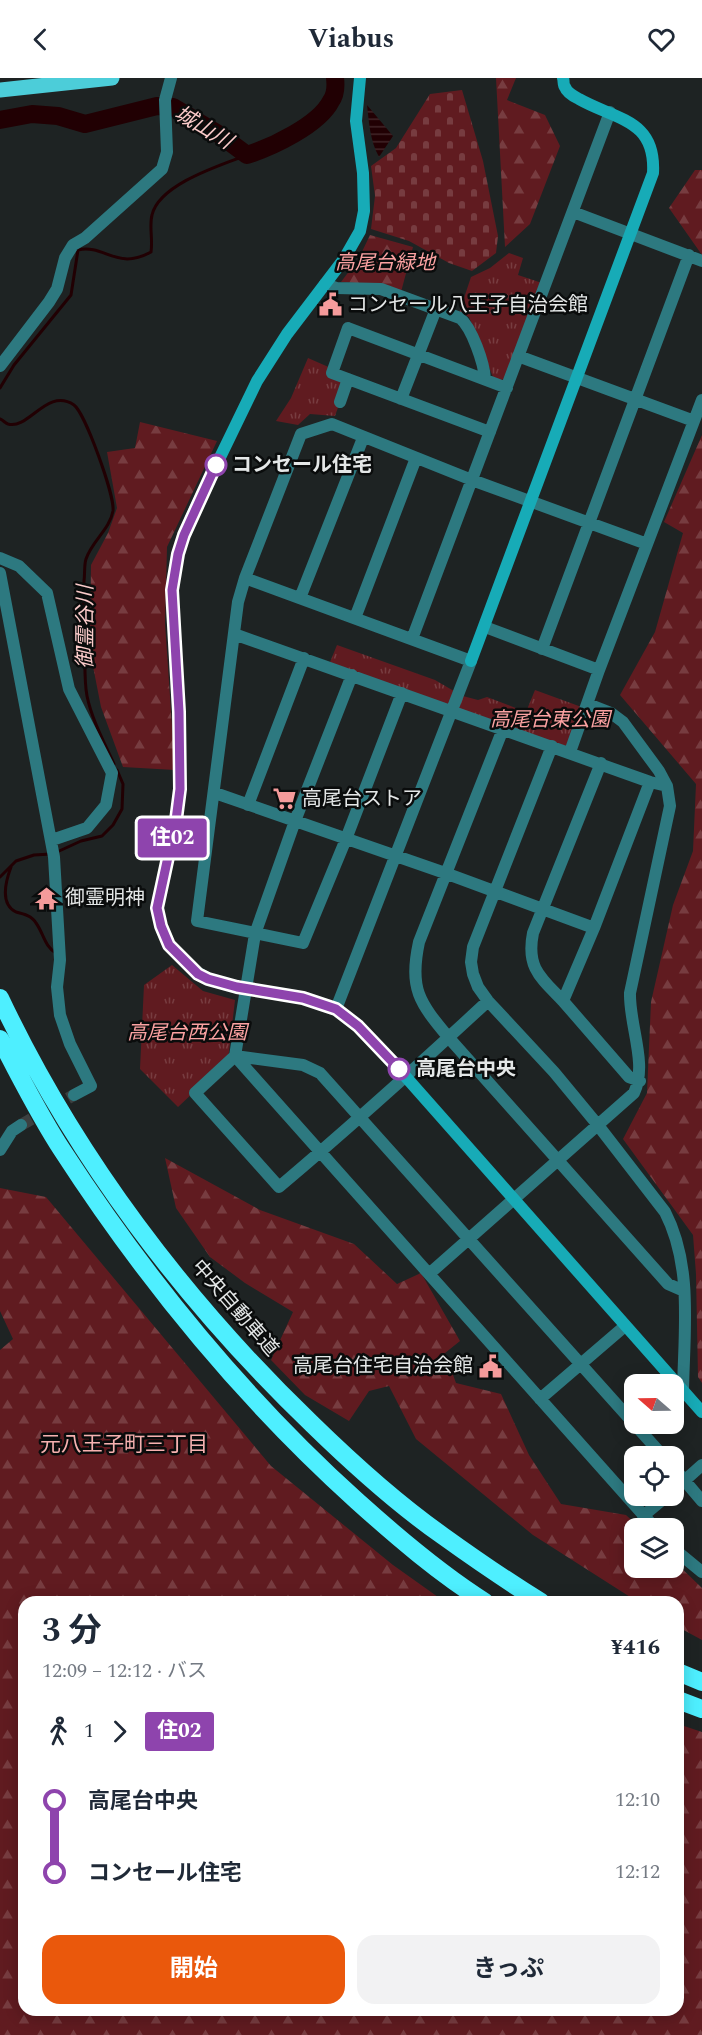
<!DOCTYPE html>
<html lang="ja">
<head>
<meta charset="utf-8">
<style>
  :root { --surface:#fff; --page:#f2f2f3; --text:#1f2937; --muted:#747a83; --accent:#ea580c }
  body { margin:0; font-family:Spectral,"Noto Sans JP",serif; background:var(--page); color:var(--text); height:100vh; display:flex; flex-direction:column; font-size:22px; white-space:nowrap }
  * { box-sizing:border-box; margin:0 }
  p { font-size:20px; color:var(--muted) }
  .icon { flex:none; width:33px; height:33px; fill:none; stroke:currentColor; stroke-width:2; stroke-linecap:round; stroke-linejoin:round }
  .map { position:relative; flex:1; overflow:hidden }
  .sheet { position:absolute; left:18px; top:1518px; width:666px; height:420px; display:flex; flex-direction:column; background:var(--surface); border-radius:18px; box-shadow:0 3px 15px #0003 }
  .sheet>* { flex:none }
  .badge { padding:0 12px; border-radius:4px; font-size:21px; line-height:39px }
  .needle { width:39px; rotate:290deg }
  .tools { position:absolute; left:624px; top:1296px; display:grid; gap:12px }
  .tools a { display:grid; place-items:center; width:60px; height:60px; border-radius:12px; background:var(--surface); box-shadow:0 3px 15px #0003; font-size:30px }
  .map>.badge { position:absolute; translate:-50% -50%; box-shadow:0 0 0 3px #fff }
  .legs { display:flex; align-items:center; gap:9px; height:66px; padding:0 24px; font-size:20px }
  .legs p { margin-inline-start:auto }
  .headline { display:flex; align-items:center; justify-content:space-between; height:102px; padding:0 24px }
  h1 { font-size:33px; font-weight:700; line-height:45px }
  .primary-button { display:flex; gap:12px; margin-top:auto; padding:12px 24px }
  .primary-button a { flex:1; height:69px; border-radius:18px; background:var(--accent); color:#fff; font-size:24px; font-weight:700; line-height:69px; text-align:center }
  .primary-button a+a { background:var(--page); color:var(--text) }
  ul { padding:0 24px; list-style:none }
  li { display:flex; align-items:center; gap:21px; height:72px; font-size:22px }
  li i { display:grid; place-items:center; width:9px; height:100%; margin:0 8px; background:currentColor }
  li i::after { content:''; width:15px; height:15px; margin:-8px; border:4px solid; border-radius:50%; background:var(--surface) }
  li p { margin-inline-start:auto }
  li:first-child i { background:linear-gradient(#0000 50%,currentColor 0) }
  li:last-child i { background:linear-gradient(currentColor 50%,#0000 0) }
  header { display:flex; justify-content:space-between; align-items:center; height:78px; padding:0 24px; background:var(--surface); font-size:27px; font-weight:700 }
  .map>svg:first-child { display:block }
  .grass { fill:url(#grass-tufts) }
  .forest { fill:url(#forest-firs) }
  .cemetery { fill:url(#cemetery-stones) }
  .water { fill:url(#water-rules) }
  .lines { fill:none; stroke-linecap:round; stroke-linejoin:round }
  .stream { stroke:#210003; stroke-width:3 }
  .river { stroke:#210003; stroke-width:18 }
  .street-tunnel { stroke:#3c4040; stroke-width:12; stroke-dasharray:12 6; stroke-linecap:butt }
  .street { stroke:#2d7980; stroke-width:12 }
  .secondary { stroke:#17abb7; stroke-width:12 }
  .primary { stroke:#4ccdd9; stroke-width:15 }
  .highway { stroke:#4eefff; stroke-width:18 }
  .line-1-casing { stroke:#fff; stroke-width:14 }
  .line-1 { stroke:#8e44ad; stroke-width:9 }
  .stop-1-dot { fill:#fff; stroke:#8e44ad; stroke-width:3 }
  .labels { text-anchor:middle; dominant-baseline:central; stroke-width:5; stroke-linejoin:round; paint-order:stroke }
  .park-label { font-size:20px; font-style:italic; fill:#fca2a2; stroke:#0a0c0c }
  .poi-label { font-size:20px; fill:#e4e7e7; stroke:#0a0c0c; text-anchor:start }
  .stop-label { font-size:20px; font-weight:bold; fill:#e4e7e7; stroke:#0a0c0c; text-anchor:start }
  .street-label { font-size:20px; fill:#e4e7e7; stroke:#0a0c0c }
  .water-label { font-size:21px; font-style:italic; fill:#fbcbca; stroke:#0a0c0c }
  .neighbourhood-label { font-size:21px; fill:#f6b1b0; stroke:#0a0c0c }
</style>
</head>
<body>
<header><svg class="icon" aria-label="back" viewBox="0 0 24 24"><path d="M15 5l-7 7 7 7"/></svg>Viabus<svg class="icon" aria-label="heart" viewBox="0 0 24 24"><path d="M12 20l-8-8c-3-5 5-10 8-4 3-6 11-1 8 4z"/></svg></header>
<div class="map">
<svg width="702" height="1957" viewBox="0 0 702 1957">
  <defs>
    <pattern id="grass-tufts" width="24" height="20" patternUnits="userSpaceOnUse" patternTransform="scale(1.5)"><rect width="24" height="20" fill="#601b20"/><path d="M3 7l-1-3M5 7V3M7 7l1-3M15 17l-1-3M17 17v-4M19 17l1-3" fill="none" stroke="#773c40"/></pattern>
    <pattern id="forest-firs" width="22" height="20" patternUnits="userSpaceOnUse" patternTransform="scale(1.5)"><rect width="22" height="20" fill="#601b20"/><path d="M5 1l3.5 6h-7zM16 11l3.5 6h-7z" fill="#773c40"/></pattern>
    <pattern id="cemetery-stones" width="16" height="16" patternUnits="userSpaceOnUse" patternTransform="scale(1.5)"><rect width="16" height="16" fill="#601b20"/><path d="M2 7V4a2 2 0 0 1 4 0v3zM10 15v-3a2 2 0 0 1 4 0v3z" fill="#773c40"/></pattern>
    <pattern id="water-rules" width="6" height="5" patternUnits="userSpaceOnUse" patternTransform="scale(1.5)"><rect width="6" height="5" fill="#210003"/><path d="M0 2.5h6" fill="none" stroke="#412528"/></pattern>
  </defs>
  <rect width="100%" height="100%" fill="#1e2323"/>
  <path class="grass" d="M509,175l14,5 -5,17 24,8 -35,96 -7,1 -7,-3 -24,-60 -10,-4 12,-36 19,-9z
    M308,280l25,11 15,10 -13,37 -25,-2 -12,11 -22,-4 15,-23z
    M337,567l98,35 24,14v1l19,5 9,-3 39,15 9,-22 52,19 -17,43 -242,-85z
    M172,887l31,26 32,9 -7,60 -50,47 -38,-38 4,-84z"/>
  <path class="forest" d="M496,0h20l-9,22 38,15 15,31 -30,78 -25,23z
    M695,92h7v85l-33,-47z
    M370,157l43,12 -12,45 -17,-7 -43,-3 18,-24z
    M140,344l77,19 -50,106 -2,76 10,147 -52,-3 -22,-60 -11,-56 1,-86 17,-32 9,-25 -10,-56 28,-4z
    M702,357v948l-4,-6 -2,-103 -3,-39 -70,-96 24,-46 4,-91 22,-97 20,-54 3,-67 -76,-89 35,-63 28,-99 -19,-11z
    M165,1080l95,52 94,34 43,40 24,-11 39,68 -15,12 11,30 45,11 28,61 32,49 65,11 14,13h-6v40h40v-7l28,27v52l-24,-13v-25h-40l-105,-67 -117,-96 -27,-53 -20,5 -20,30 -44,-26 -34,-35 22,-48 -48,-29 -35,-26 -34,-49z
    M0,1110l46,9 225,269 122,99 52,37h-421v408h654v-286l24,8v303h-702v-685l13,-11 -13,-28z"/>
  <path class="cemetery" d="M462,12l21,71 15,75 -2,17 -24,18 -23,-8 -40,-22 -38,-12 4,-33 -4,-30 25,-18 34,-54z"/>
  <path class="water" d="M367,27l26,31 -14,21c-9,-16 -10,-35 -12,-52z"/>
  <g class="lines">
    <path class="stream" d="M0,310l14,-23 57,-70 7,-45c27,-6 38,21 73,2 2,-13 -2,-26 1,-37 7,-31 69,-50 95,-60
      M0,341c3,1 5,4 8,5 21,6 39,-37 66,-19 11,8 41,91 39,106 -3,18 -21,30 -27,48 -2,6 -1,15 -2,22 -1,22 0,43 1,64 0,17 -1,35 2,51 5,24 17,46 27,68
      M57,774l24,-11 21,-5 11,-11 9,-16 1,-25 -6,-14
      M11,789c-6,16 -11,37 5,45 8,2 16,4 20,11 8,11 8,23 21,31
      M0,799l16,-16 18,-6 17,-1"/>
    <path class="river" d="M0,42l32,-6 26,2 27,8 72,-18 16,1 47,28 27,20c25,-8 72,-30 84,-54 5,-7 5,-15 4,-23"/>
    <path class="street-tunnel" d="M21,1047l53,-30"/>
    <path class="street" d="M573,134l129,49
      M325,206l11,4 45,1 79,29c12,10 24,45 25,61
      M518,278l176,65
      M0,288l49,-64 8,-13 8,-31 8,-13 12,-7 77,-69 5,-17 -2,-52 6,-22
      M401,321l35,-90
      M340,324l8,-23
      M490,354l-158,-59 16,-45 159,60
      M0,480l19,8 28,27 22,96 43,84 -6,32 -19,23 -35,12
      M0,495l54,284 6,103 -3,27 3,28 10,29 21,42 -17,9
      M245,500l226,83 -135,348
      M300,520l63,-160
      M355,540l61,-160
      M485,549l114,43
      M234,556l416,148 17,4
      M412,561l198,-527
      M542,571l147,-394
      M352,597l-57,146 -40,113 -20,122 420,472
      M402,615l-56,146 -43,104 -106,-22 41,-319 7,-24 56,-144 31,-10 140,56 175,64
      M503,651l-84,213c-10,47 0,60 30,96l219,246 16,7
      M552,668l-79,201 -2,15 2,12 5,13 10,14 66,71 43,52 68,88c28,54 19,119 18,179
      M570,674l29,-82 103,-270
      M215,715l230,80 149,55
      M248,727l56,-147
      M488,923c-68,63 -138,126 -209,186l-84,-94 40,-37 68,9 17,8 343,383
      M563,923c-22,-23 -37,-33 -30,-68l68,-170
      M640,1003l-11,-4 -66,-76 31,-73 56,-146
      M0,1072l12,-19 9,-6
      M429,1196l205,-181c14,-29 -5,-68 -4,-100l40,-187 -3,-20 -8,-15 -36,-49 -12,-9 -23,-9
      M540,1321l85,-73
      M674,1390l28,33
      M674,1412l28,-25
      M643,1438l24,-20
      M674,1471l28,23"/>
    <path class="secondary" d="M360,0l-4,43 7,52 1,38 -4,20 -16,28 -57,75 -30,47 -62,128 -11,26 -6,19 -6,36 7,122 1,77 -4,31 -19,88 4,18 8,19 29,28 11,6 28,8 66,11 33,11 22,17 47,50 297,336
      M471,583l182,-488c3,-54 -37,-53 -74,-74 -4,-2 -12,-6 -14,-12 -2,-2 -1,-6 -2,-9"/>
    <path class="primary" d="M0,12l112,-12"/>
    <path class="highway" d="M0,920c75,159 185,304 312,426 41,40 84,79 131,112 32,23 64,45 98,66
      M0,961c20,37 39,76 62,111 83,128 182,249 295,351 40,36 82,72 128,101
      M678,1594l24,10
      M678,1622l24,9"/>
  </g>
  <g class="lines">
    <defs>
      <path id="line-1" d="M216,387l-32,70 -6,19 -6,36 7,122 1,77 -4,31 -19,88 4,18 8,19 29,29 10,5 29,8 66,11 33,11 22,17 41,43"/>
    </defs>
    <use href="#line-1" class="line-1-casing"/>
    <use href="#line-1" class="line-1"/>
  </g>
  <defs>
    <symbol id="civic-bare" viewBox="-9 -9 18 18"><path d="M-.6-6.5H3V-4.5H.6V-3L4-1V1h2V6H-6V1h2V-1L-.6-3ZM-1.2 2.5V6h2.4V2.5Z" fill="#f59b9b" stroke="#0a0c0c" stroke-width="2.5" paint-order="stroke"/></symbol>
    <symbol id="supermarket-bare" viewBox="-9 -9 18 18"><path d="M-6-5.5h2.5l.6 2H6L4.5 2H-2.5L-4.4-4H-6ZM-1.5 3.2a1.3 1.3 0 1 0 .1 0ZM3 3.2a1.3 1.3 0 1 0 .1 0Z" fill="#f59b9b" stroke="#0a0c0c" stroke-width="2.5" paint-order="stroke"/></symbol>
    <symbol id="temple-bare" viewBox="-9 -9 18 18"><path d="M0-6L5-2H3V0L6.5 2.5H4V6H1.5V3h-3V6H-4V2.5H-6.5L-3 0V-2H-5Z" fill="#f59b9b" stroke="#0a0c0c" stroke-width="2.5" paint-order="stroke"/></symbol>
  </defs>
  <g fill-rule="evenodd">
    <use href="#civic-bare" x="314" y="210" width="33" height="33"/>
    <use href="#supermarket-bare" x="268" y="704" width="33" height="33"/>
    <use href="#temple-bare" x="30" y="804" width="33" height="33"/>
    <use href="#civic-bare" x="474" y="1272" width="33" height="33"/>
  </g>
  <g class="stop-1-dot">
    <circle cx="216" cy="387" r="10"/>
    <circle cx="399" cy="991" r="10"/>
  </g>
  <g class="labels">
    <g class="park-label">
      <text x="385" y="185">高尾台緑地</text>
      <text x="550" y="642">高尾台東公園</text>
      <text x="187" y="955">高尾台西公園</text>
    </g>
    <g class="poi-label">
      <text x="348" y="227">コンセール八王子自治会館</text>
      <text x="302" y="721">高尾台ストア</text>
      <text x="65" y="820">御霊明神</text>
      <text x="473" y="1288" text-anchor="end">高尾台住宅自治会館</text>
    </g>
    <g class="stop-label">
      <text x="232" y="387">コンセール住宅</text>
      <text x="416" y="991">高尾台中央</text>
    </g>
    <g class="street-label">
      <text transform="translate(235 1230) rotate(49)">中央自動車道</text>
    </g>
    <g class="water-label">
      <text transform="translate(203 50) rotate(31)">城山川</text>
      <text transform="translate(86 549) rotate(-90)">御霊谷川</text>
    </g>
    <g class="neighbourhood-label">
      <text x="124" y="1367">元八王子町三丁目</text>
    </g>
  </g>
</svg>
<div class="tools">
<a><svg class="needle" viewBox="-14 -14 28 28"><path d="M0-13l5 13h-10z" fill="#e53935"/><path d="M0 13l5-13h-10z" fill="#747a83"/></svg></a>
<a><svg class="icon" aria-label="locate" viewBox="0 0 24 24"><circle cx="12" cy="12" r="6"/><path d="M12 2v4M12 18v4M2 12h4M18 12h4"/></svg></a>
<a><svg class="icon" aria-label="layers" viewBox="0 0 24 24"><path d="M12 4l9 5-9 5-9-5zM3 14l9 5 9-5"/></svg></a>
</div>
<b class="badge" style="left:172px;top:760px;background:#8e44ad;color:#fff">住02</b>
<section class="sheet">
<div class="headline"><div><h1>3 分</h1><p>12:09 – 12:12 · バス</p></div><b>¥416</b></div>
<div class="legs"><svg class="icon" aria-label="walk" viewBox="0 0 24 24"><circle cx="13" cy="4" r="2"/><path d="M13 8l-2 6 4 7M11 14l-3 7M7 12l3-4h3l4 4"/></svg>1<svg class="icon" aria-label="forward" viewBox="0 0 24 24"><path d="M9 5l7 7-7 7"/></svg><b class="badge" style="background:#8e44ad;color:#fff">住02</b></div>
<ul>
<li><i style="color:#8e44ad"></i><b>高尾台中央</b><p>12:10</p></li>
<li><i style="color:#8e44ad"></i><b>コンセール住宅</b><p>12:12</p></li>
</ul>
<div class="primary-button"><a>開始</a><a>きっぷ</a></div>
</section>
</div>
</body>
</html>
